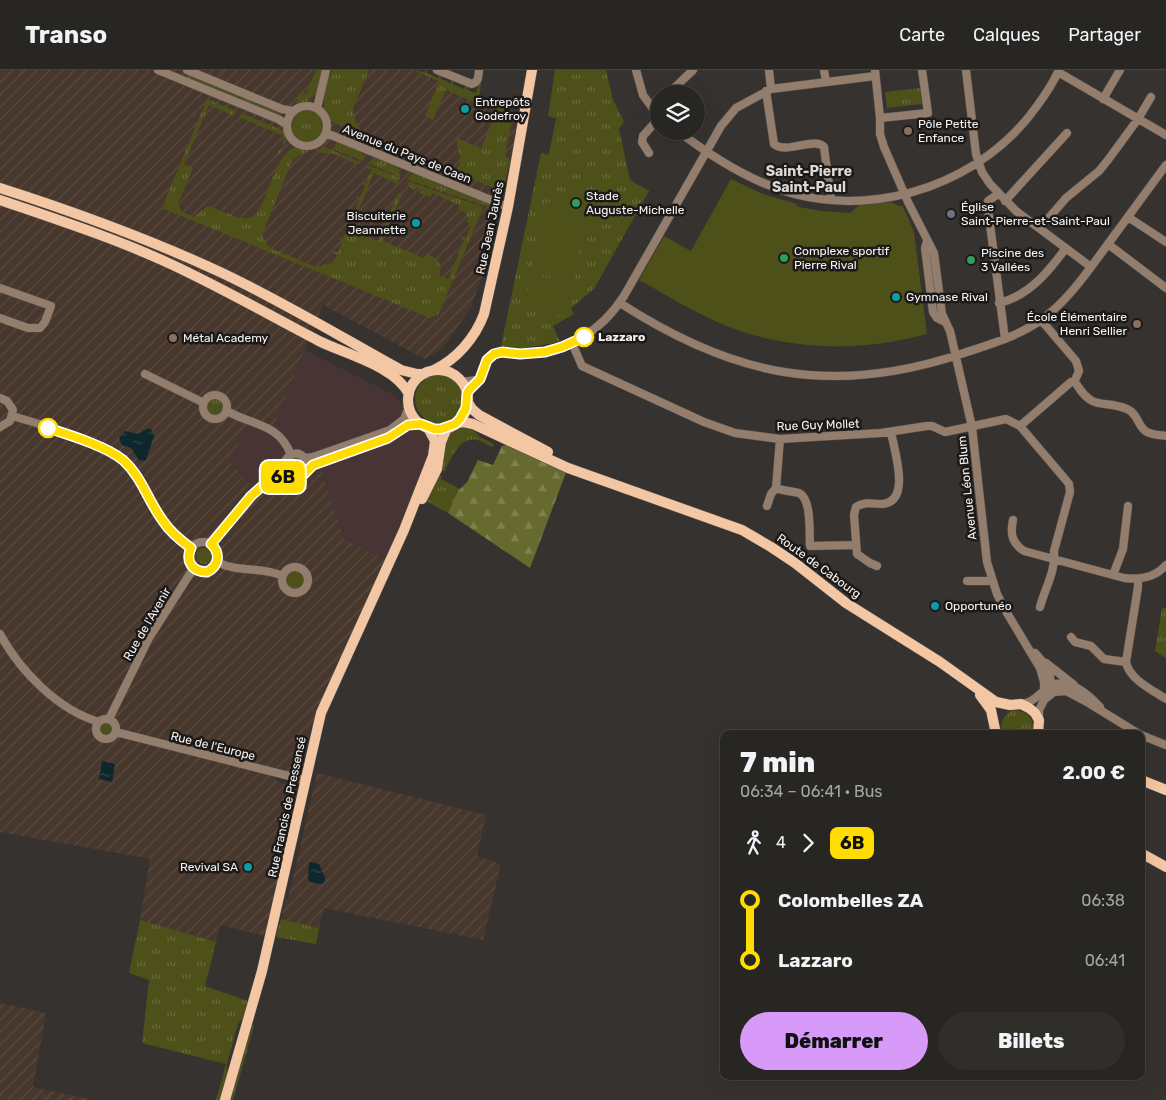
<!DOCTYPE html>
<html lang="fr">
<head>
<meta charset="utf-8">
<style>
  :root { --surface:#282623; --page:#302e2b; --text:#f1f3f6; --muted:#a5a5a6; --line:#444341; --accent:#d89af8 }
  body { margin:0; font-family:Rubik,sans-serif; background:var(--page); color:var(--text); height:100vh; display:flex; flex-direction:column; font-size:19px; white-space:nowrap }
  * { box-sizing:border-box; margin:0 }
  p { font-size:16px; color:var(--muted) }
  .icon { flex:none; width:28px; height:28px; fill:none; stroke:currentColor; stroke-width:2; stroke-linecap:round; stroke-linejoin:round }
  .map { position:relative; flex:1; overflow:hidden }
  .side { position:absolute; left:720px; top:660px; width:425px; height:350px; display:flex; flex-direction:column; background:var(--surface); border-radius:10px; box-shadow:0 5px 20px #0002,0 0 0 1px var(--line) }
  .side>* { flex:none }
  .badge { padding:0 10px; border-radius:8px; font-size:18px; line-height:32px }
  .tools { position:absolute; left:650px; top:15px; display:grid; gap:10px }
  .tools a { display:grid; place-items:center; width:55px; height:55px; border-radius:50%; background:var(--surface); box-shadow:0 5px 20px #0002,0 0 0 1px var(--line); font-size:25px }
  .map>.badge { position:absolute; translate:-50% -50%; box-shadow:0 0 0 2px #fff }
  .legs { display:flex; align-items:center; gap:8px; height:55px; padding:0 20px; font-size:16px }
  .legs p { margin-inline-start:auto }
  .summary { display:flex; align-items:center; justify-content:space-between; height:85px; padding:0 20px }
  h1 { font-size:28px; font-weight:800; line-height:38px }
  .primary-button { display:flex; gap:10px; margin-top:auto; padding:10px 20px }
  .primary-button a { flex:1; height:58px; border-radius:30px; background:var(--accent); color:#111; font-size:20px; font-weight:800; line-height:58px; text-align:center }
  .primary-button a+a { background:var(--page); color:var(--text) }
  ul { padding:0 20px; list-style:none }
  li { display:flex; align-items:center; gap:18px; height:60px; font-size:19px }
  li i { display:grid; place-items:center; width:8px; height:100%; margin:0 6px; background:currentColor }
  li i::after { content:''; width:12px; height:12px; margin:-6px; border:4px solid; border-radius:50%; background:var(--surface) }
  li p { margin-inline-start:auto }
  li:first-child i { background:linear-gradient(#0000 50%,currentColor 0) }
  li:last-child i { background:linear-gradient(currentColor 50%,#0000 0) }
  header { display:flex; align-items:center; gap:30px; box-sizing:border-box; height:70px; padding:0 25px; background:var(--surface); border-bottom:1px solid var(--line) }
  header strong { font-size:24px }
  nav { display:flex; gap:28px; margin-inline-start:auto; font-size:18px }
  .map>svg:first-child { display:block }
  .commercial { fill:#493435 }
  .industrial { fill:url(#industrial-furrows) }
  .grass { fill:url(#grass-tufts) }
  .forest { fill:url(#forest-firs) }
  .pitch { fill:#4e501a }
  .water { fill:url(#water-ripples) }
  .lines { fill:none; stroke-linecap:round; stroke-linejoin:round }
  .minor-casing { stroke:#55514e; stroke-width:9 }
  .major-casing { stroke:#55514e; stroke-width:11 }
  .minor { stroke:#937d6d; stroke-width:8 }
  .major { stroke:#f4c7a4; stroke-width:10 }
  .line-1-casing { stroke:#fff; stroke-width:11 }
  .line-1 { stroke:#fd0; stroke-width:8 }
  .culture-dot { fill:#0f9aa8; stroke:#1c1a19; stroke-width:2 }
  .education-dot { fill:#8d6e63; stroke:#1c1a19; stroke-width:2 }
  .leisure-dot { fill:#2e9e5b; stroke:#1c1a19; stroke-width:2 }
  .worship-dot { fill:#6b7280; stroke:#1c1a19; stroke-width:2 }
  .stop-1-dot { fill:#fff; stroke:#fd0; stroke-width:2.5 }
  .labels { text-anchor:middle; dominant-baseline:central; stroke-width:5; stroke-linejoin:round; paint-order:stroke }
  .poi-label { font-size:12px; fill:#f7f4f2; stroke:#1c1a19; text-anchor:start }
  .street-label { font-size:12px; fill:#f7f4f2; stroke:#1c1a19 }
  .stop-label { font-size:12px; font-weight:bold; fill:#f7f4f2; stroke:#1c1a19; text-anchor:start }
  .neighbourhood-label { font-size:14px; font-weight:bold; fill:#ded8d4; stroke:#1c1a19 }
</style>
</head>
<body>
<header>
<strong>Transo</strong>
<nav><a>Carte</a><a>Calques</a><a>Partager</a></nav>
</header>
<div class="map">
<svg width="1166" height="1030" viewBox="0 0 1166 1030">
  <defs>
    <pattern id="industrial-furrows" width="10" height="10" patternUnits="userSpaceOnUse" patternTransform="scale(1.25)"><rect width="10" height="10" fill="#47372c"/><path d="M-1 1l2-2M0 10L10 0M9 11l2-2" fill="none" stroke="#594b41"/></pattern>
    <pattern id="grass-tufts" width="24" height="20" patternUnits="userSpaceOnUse" patternTransform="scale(1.25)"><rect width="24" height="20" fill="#4e501a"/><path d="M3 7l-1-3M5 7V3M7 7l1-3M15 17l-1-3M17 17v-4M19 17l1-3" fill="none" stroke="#686a3c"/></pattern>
    <pattern id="forest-firs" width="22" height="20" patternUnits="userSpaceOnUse" patternTransform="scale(1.25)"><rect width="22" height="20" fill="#676a2f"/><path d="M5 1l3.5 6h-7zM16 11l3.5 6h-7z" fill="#7e804e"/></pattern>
    <pattern id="water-ripples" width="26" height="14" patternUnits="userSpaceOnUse" patternTransform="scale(1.25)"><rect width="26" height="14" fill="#0e272d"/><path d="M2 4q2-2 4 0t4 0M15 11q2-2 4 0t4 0" fill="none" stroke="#32474c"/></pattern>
  </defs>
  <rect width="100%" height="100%" fill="#36322f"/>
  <path class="commercial" d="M305,280l89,45 39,45v11l-43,110 -46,-22 -24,-72 -49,1 -20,17 -21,-22 16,-39 24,10z"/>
  <path class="industrial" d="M0,0h413l101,42 -1,4 5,2 -4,26 -29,125 -15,40 -27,39 -18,11 -102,-54 -53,130 -24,-10 -16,38 21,22 20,-17 49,-1 24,72 42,20 -75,168 -12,41 -11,5 -9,-1 -4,8 12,5 4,4 2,13 -6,28v23l-22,83 -45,-11 -4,17 -76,-22 10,-61 -150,-27z
    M317,703l169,42 -9,41 24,8 -18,76 -159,-32 -5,20 -38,-9 4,-20h3z
    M0,933l46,10 -13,74 61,13h-94z"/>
  <path class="grass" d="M316,0h6l-6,26 -4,-1 -4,6 -12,3 4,-12 6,2z
    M332,0h37l-16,38 2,12 8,14c-6,-3 -29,-10 -33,-14 -11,-15 -5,-34 2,-50z
    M413,0l11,2 4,-2 -1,3 11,5 2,-4 2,1 -1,4 10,4 1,-4 2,1 -1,4 11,5 2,-4h2l-1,5 9,3 5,-23h2l-4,27 35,15 -9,42 5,7 -7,31 -49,-21c13,-10 1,-21 3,-33l24,10 16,-37 -51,-21 -13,30 -8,-4 14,-35z
    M555,0h51l7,30 11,22 -5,7 11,51 19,11 -55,98 -23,19 3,6 -21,12 7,16 -42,7 -17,-3 40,-193 8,2 7,-37 -8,-2z
    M188,3l92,38 -2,5 -92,-38z
    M920,18l2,16 -35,4 -2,-16z
    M207,29l29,12 -5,8 1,-4 -23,-10 -25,59 9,4 -15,35 3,8 12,6 15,-11 31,12h13c16,-11 23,-69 45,-71 3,0 7,2 11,1v4l-8,3 -8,6 -30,74 5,10 6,4 43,18 6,-1 6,-3 5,1 4,-9 -4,-2 1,-2 4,2 4,-12 -3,-2v-1l4,1 5,-11 -4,-2 1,-2 4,1 5,-11 -4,-2 1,-2 4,1 4,-11 -3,-2v-2l4,2 5,-12 -3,-2v-2l4,1 6,-13 -5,-2v-3l33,13 -3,6 -23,-11 -24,57 28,11 20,-48 4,1 -19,47 41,17 3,-4c11,4 16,10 12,21l9,4 16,-38 -3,-2 1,-3 4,2 5,-14 -4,-2c2,-8 -2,-10 -9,-13l1,-4 -27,-12 -2,4 -11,-4 1,-4 -4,-2 -2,3 -6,-4 -1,-5 76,26 -44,107 -9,4 -268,-110z
    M290 55a17 17 0 1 1 34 0a17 17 0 1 1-34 0Z
    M241,43l43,18 2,11 -7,12 -2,-1 6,-7 1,-10 -43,-18 -2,4z
    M337,71l24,10 3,6 -1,4 -29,-12z
    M322,76l40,17 -4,1 -25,-10 -17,-2v-3h5z
    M379,88l19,8 2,11 -32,-14 3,-3z
    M411,104h5l73,30 -1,3 -81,-28z
    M415 329a24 24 0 1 1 48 0a24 24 0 1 1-48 0Z
    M207 337a9 9 0 1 1 18 0a9 9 0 1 1-18 0Z
    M461,355l12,4 7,8 14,7 -2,3c-4,-2 -10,-6 -15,-7 -18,-4 -26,20 -33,32l-2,-2 4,-24 -2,-3 4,-11z
    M287 397a9 9 0 1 1 18 0a9 9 0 1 1-18 0Z
    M439,406h3l-1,3 19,10 -12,24 -22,-12 10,-22z
    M196 486a8 8 0 1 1 16 0a8 8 0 1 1-16 0Z
    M285 510a10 10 0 1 1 20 0a10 10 0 1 1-20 0Z
    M1162,538h4v50l-11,-7z
    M1013,640c15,0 23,10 19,24h-30c-3,-11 1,-19 11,-24z
    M99 659a8 8 0 1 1 16 0a8 8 0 1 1-16 0Z
    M281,849l38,9 -3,16 -40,-7z
    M140,850l76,22 -11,44 43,15 -5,18 -5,5 -11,40v14l-6,22h-5l10,-36 -84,-21 7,-63 -20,-7z
    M252,955l2,1 -21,74h-4z"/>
  <path class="forest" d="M507,375l60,25 -37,98 -82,-55 10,-22 9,-9 11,-22 15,5 9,-19z"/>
  <path class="pitch" d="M731,109l32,15 34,10 -1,2 3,1 22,4 29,2 9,-8 32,-3 8,4h4l11,26 13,102c-69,19 -144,17 -210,-12 -27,-12 -52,-28 -78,-42l25,-44 27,15z
    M547,132l45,10 -7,36 -5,-1 -7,34 -42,-9z
    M531,204l42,9 -8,33 -41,-8z"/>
  <path class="water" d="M147,359h4l3,7 -8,24 -6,2 -9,-14 -9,-3 -3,-7 6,-7 13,3z
    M102,691l13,3 -3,18 -13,-3z
    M311,792l8,2 6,14v4l-4,2 -11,-2 -2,-3 1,-16z"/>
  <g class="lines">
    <defs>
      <path id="minor" d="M158,0l120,49 8,5
        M187,0l95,39 11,2
        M437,0l35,14c7,-2 6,-7 7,-14
        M636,0l7,25 16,22
        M769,0l2,19
        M824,0l2,12
        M875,0l5,48v16l4,13 24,55 26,51 8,61 8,17 22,96 15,135 10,32 7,14 36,60 4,14v8
        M966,0l10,84 6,18 8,12 26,27 75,56
        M1058,2l108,63
        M766,21l8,53c12,11 41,-8 50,3l7,53
        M668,24l25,-24
        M1103,29l17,-29
        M287 56a20 20 0 1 1 40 0a20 20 0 1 1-40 0Z
        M317,38l9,-38
        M880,48l48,-5 -6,-43
        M678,61c35,27 73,51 116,63 89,23 190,-13 243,-88 8,-11 16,-23 22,-36
        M326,63l182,74
        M649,83l-7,-11 1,-6 16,-18
        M998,124l-10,7v8l17,130
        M1005,131l62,-68
        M1128,147l38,25
        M1040,158l26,-30 33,-27 9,-11 30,-41 13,-22
        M927,171l-2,7 8,64 4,6 8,4
        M1108,174l58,44
        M0,218l51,18 -6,16 -5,6h-12l-28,-10
        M620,233c113,73 211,94 341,51 27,-9 56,-17 80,-34 27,-19 47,-49 67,-76 19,-26 39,-53 58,-79
        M999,233c30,-7 50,-32 67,-55
        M1041,250l35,41 3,10 -3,7
        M572,273l10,23 122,56 31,11 45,6 101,-6 46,-7h5l13,6 61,-13 14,7 51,-44
        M145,304l59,29
        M461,312l17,-2
        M1077,315c17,27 27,14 50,24 11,4 11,19 20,23 5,3 13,3 19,4
        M467,324c3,-7 10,-11 14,-18 5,-8 3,-18 13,-23 9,-3 21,1 31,1 42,-3 76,-22 99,-58l97,-170 15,-18 35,-19 104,-13
        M203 337a12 12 0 1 1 24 0a12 12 0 1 1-24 0Z
        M0,328l7,3 6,9 -3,11 -10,6
        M227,341c26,15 52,12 64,44
        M12,346c33,9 102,30 122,55 12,16 17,35 29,51 7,10 17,18 28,26
        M1020,356l45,53 4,5 1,8 -16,59c2,20 -9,37 -14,56
        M780,369l-4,49c7,3 16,3 23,5 13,6 10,40 11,53l46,-1
        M305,388l8,-1 77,-27 14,-11 5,-12
        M268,411l16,-4 11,2 6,-1 12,-13 9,-4 66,-23 20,-13 13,-1
        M767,436l4,-12 5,-6
        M1013,450c-3,14 -1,23 11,31l100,27c16,2 31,0 42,-13
        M188 487a15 15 0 1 1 30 0a15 15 0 1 1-30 0Z
        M211,474c13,-16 26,-33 40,-48 8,-8 18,-15 26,-23 6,-5 7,-15 14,-18 11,-5 17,6 17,15
        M217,492c21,11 44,4 66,14
        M877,496l-7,-3 -13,-9 -3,-39 2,-8c8,-6 17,-3 26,-3 30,-2 12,-54 9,-72
        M282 510a13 13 0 1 1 26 0a13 13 0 1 1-26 0Z
        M1113,505l10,-26 5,-43
        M1138,510v7l-12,75c3,17 26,28 40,37
        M967,511h25
        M0,564c20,37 58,76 99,88
        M1071,567l4,5 16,4 13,13 22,3
        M1035,583c11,11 17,21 16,36
        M1046,593l28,22
        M1021,634c11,-1 16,-8 24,-14 19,-17 41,2 55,17
        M96 659a10 10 0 1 1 20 0a10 10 0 1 1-20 0Z
        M109,649l40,-81 44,-69
        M1039,649v-9l5,-10 10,-8 12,-1 21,11 52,32
        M116,662l189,48
        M1141,665l25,10"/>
      <path id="major" d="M0,118c75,24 149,51 220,84 62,29 121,65 181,98l16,4h7
        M0,130c55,19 111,37 164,61 53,24 103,53 155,80 26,13 76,25 90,53
        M434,300c23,-11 41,-32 50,-56l24,-107 24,-137
        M408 330a30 30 0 1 1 60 0a30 30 0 1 1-60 0Z
        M467,331l5,8 7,6 69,37
        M455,354l8,-2 10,2 95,44 174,62 29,17 24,16 51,40 94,59 56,40 14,3 11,-1 8,4 6,5 4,7 -1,14
        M422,429l15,-30 4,-27 6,-14
        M980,625l11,15 5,24
        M1141,710l25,10
        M1141,783l25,14
        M225,1030l37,-129 59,-258 83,-183 29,-74 2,-15 -7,-13"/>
    </defs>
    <use href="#minor" class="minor-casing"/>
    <use href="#major" class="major-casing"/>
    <use href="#minor" class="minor"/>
    <use href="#major" class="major"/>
  </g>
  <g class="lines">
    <defs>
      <path id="line-1" d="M48,358c21,7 58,18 75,32 19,17 25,41 40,61 7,11 17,19 28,27 -6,13 1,24 16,24 12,-6 14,-19 4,-28l40,-48 17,-15 16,-4 11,2 5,-1 13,-13 75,-27 20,-13 13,-1 13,5h7l14,-5 5,-5 6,-11 1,-14 2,-4 11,-11 7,-19 7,-6 8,-2 18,2 25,-2 17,-5 22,-10"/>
    </defs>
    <use href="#line-1" class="line-1-casing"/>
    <use href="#line-1" class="line-1"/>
  </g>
  <g class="culture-dot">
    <circle cx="465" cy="39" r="5"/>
    <circle cx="416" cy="153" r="5"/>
    <circle cx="896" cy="227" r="5"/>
    <circle cx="935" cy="536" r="5"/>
    <circle cx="248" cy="797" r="5"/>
  </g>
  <g class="education-dot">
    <circle cx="908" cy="61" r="5"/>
    <circle cx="1137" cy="254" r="5"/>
    <circle cx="173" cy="268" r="5"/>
  </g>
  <g class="leisure-dot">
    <circle cx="576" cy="133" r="5"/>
    <circle cx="784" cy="188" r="5"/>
    <circle cx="971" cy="190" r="5"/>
  </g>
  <circle class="worship-dot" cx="951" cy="144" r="5"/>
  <g class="stop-1-dot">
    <circle cx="584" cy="267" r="9"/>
    <circle cx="48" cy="358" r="9"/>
  </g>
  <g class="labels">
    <g class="poi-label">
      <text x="475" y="32">Entrepôts<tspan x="475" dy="14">Godefroy</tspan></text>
      <text x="918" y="54">Pôle Petite<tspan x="918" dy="14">Enfance</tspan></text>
      <text x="586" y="126">Stade<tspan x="586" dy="14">Auguste-Michelle</tspan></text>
      <text x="961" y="137">Église<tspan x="961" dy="14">Saint-Pierre-et-Saint-Paul</tspan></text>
      <text x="406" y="146" text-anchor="end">Biscuiterie<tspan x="406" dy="14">Jeannette</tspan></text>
      <text x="794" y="181">Complexe sportif<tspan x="794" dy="14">Pierre Rival</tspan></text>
      <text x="981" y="183">Piscine des<tspan x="981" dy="14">3 Vallées</tspan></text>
      <text x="906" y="227">Gymnase Rival</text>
      <text x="1127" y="247" text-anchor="end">École Élémentaire<tspan x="1127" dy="14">Henri Sellier</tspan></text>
      <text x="183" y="268">Métal Academy</text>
      <text x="945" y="536">Opportunéo</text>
      <text x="238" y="797" text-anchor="end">Revival SA</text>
    </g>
    <g class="street-label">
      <text transform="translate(407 84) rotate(22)">Avenue du Pays de Caen</text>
      <text transform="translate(490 158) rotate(-78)">Rue Jean Jaurès</text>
      <text transform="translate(818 355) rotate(-2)">Rue Guy Mollet</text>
      <text transform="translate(967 418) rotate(-96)">Avenue Léon Blum</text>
      <text transform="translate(819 496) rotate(36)">Route de Cabourg</text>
      <text transform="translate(147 554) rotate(-60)">Rue de l'Avenir</text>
      <text transform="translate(213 676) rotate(14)">Rue de l'Europe</text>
      <text transform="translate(287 737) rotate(-78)">Rue Francis de Pressensé</text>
    </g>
    <g class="stop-label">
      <text x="598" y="267">Lazzaro</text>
    </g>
    <g class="neighbourhood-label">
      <text x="809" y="101">Saint-Pierre<tspan x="809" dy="16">Saint-Paul</tspan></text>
    </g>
  </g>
</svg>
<div class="tools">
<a><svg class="icon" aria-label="layers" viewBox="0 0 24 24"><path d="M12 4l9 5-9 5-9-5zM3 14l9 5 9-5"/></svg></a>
</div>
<b class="badge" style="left:283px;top:407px;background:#fd0;color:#111">6B</b>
<section class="side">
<div class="summary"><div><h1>7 min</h1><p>06:34 – 06:41 · Bus</p></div><b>2.00 €</b></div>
<div class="legs"><svg class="icon" aria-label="walk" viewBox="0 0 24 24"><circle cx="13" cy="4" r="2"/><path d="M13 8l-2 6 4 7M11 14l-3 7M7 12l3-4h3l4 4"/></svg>4<svg class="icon" aria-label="forward" viewBox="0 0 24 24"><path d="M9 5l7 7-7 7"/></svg><b class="badge" style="background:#fd0;color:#111">6B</b></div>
<ul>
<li><i style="color:#fd0"></i><b>Colombelles ZA</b><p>06:38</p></li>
<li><i style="color:#fd0"></i><b>Lazzaro</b><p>06:41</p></li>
</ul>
<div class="primary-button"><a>Démarrer</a><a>Billets</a></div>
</section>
</div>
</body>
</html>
